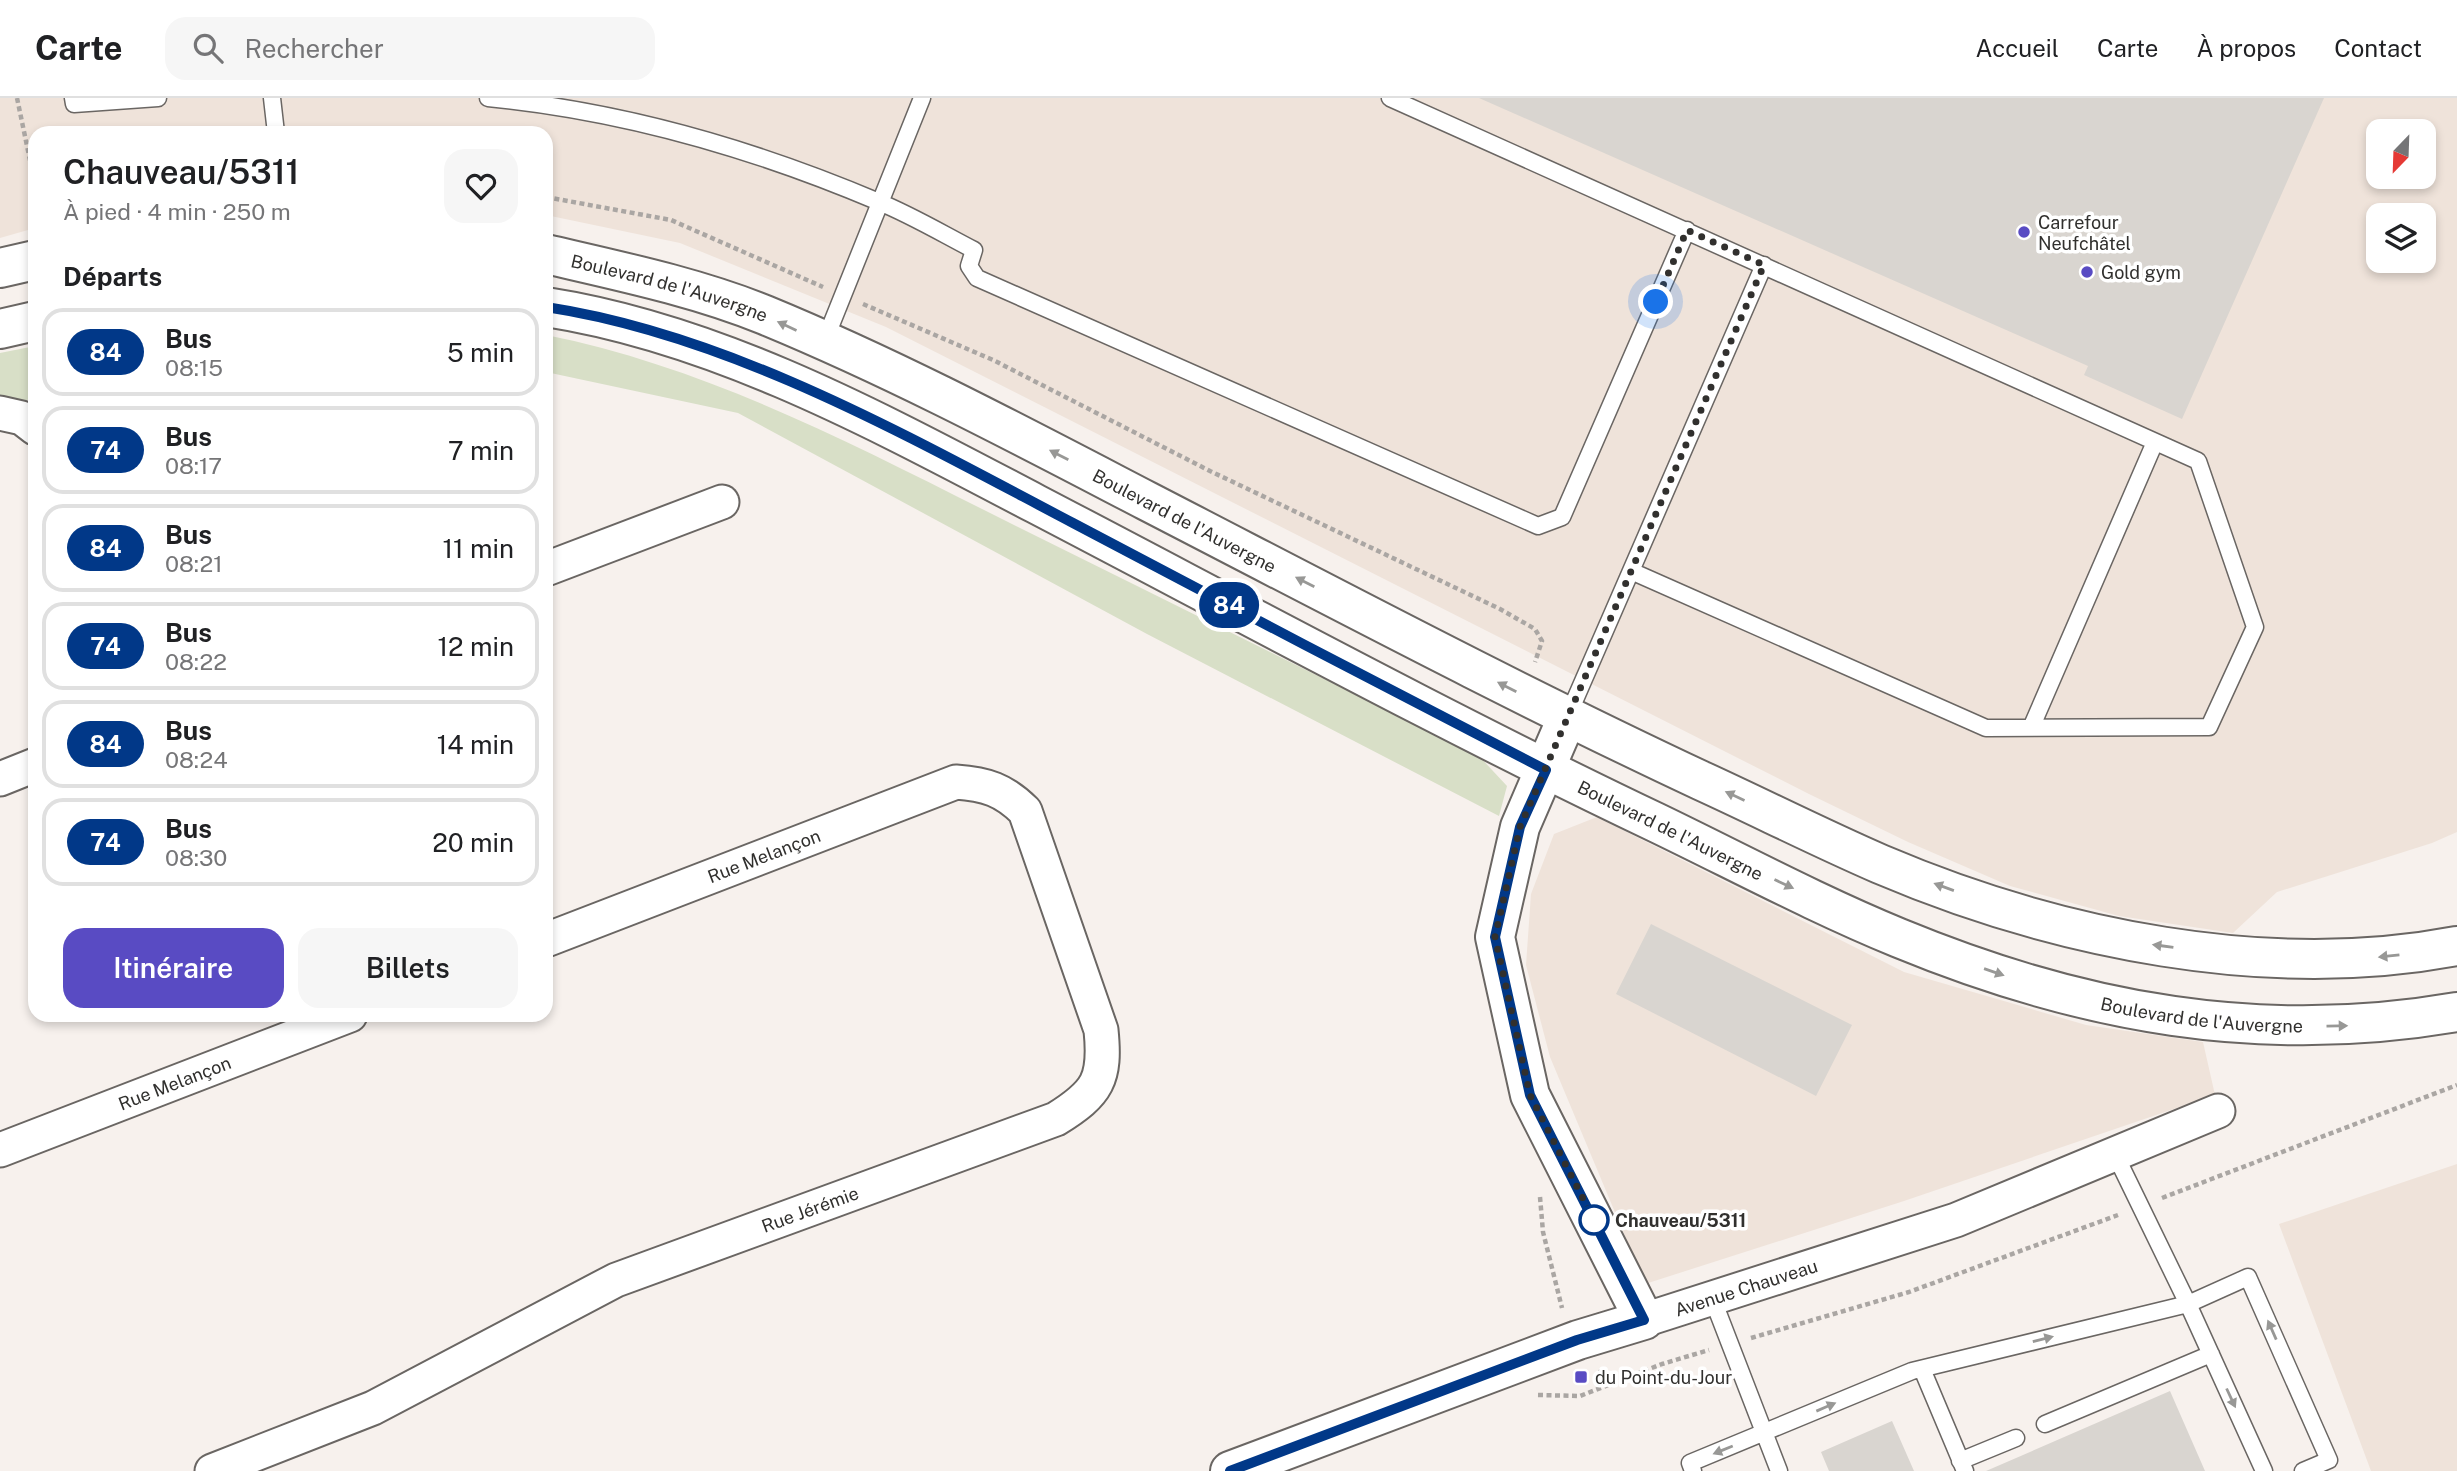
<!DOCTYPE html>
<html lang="fr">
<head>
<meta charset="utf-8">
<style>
  :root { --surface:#fff; --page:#f6f6f6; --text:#202124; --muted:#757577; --line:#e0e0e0; --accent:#594bc3 }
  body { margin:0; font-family:"Public Sans",sans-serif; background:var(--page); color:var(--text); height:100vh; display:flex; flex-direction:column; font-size:26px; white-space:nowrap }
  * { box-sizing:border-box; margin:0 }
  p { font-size:23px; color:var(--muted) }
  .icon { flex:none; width:38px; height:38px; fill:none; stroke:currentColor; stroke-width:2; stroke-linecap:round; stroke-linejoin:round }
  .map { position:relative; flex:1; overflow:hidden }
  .side { position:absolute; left:28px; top:28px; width:525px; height:896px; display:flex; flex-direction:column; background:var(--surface); border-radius:21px; box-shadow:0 4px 10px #0003 }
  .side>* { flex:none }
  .badge { padding:0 14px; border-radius:23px; font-size:24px; line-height:46px }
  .needle { width:46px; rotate:203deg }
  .buttons { position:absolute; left:2366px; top:21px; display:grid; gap:14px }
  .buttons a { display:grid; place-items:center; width:70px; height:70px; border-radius:14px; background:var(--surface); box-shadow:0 4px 10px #0003; font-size:35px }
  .you { position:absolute; width:35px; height:35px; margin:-18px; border:5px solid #fff; border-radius:50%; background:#1a73e8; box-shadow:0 0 0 10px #1a73e833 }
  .map>.badge { position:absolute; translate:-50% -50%; box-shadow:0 0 0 4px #fff }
  h2 { padding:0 35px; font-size:26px; line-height:63px }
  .round { display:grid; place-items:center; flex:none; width:74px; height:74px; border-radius:21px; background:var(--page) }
  .headline { display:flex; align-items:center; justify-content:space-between; height:119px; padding:0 35px }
  h1 { font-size:33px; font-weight:600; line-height:52px }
  .cta { display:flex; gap:14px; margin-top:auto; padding:14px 35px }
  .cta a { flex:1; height:80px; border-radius:21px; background:var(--accent); color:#fff; font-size:28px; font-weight:600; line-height:80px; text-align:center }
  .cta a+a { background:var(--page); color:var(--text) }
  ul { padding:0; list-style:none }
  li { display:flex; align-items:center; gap:21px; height:88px; margin:0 14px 10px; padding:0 21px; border:4px solid var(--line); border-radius:21px }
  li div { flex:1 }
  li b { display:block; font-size:26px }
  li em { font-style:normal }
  li .badge { min-width:77px; font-weight:700; text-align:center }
  header { display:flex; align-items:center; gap:42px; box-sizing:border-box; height:98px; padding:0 35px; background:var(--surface); border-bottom:2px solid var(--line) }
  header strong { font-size:33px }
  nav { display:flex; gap:38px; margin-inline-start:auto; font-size:24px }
  .search { width:490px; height:63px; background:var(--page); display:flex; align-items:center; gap:18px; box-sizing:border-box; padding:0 24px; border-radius:21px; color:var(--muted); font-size:26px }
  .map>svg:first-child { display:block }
  .built { fill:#efe3da; fill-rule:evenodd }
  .green { fill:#d8dfc7 }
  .building { fill:#d9d5d0 }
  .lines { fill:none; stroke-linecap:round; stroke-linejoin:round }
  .lane-casing { stroke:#6a6663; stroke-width:19 }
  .street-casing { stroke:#6a6663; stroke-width:37 }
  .secondary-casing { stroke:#6a6663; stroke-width:42 }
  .path { stroke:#aaa6a3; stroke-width:4.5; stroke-dasharray:5 3.5; stroke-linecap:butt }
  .lane { stroke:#fff; stroke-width:16 }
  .street { stroke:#fff; stroke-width:33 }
  .secondary { stroke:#fff; stroke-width:38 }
  .oneway { fill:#989896 }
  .line-casing { stroke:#fff; stroke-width:16 }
  .line { stroke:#013888; stroke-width:10 }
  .walk { stroke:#31302e; stroke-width:7; stroke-dasharray:0 12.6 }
  .poi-dot { fill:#594bc3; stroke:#fff; stroke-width:2.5 }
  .stop-dot { fill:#fff; stroke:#013888; stroke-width:3.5 }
  .labels { text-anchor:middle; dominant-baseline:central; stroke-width:7; stroke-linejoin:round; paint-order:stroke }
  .poi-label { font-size:18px; fill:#31302e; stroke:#fff; text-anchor:start }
  .street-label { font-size:18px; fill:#31302e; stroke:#fff }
  .stop-label { font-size:18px; font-weight:bold; fill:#31302e; stroke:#fff; text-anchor:start }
</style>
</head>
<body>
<header>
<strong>Carte</strong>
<div class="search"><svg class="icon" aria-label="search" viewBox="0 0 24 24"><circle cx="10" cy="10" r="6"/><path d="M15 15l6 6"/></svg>Rechercher</div>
<nav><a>Accueil</a><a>Carte</a><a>À propos</a><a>Contact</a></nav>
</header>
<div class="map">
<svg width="2457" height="1373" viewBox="0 0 2457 1373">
  <rect width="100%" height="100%" fill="#f7f1ed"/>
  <path class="built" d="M0,0h2457v734l-25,11 -155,49 -44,41 -114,-17 -109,-30 -102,-44 -99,-48 -923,-467 -206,-84 -134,-28v-82h-511v95l-35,10zM2378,33h46v46h-46zM2378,117h46v46h-46z
    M1597,719l307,155 182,53 117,17 12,53 -311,106 -259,83 -95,-227 -24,-92 5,-71 23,-60z
    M2457,1066v307h-86l-92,-247z"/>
  <path class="green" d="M546,237c165,33 314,113 464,188 157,78 313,155 469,233l28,30 -8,30 -352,-182 -409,-221 -192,-41z
    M35,248v51l-35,13v-57z"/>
  <path class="building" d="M1479,0h845l-142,321 -98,-44 4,-9z
    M1651,826l201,101 -36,71 -200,-102z
    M2170,1293l35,80h-219z
    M1892,1323l22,50h-85l-8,-19z"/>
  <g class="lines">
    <defs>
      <path id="lane" d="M73,0l1,6 84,-6
        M272,0l4,35
        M488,0c135,13 266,51 391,104 32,13 64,32 95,48l-5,16 8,12 561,248 24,-9 125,-287
        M1390,0l808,363 57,166 -46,100 -223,1 -355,-157
        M825,242l97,-242
        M1567,620l197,-453
        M2031,630l124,-286
        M2116,1058l72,148 60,-27 81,183 -26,11
        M1713,1202l66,171
        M1922,1271l43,102
        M2045,1326l166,-70
        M1960,1363l56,-23
        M1693,1373l-3,-8 222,-92 276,-67 76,167"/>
      <g id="street">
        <path d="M0,315l22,5 13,10"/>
        <path d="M546,471l176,-67"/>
        <path d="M0,681l35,-14"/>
        <path id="s1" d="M0,1052l350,-135"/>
        <path id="s2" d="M1644,1222l312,-100 262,-109"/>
        <path id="s3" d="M212,1373l161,-63 243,-128 440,-161c42,-26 50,-40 45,-89l-76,-219c-21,-21 -39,-27 -69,-29l-410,158"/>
      </g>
      <g id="secondary">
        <path id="s4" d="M546,156c73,17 150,33 219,61 131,54 257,121 382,186 184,95 367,192 555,280 59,27 118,57 178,83 176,75 388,118 577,82"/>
        <path d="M0,170l35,-8"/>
        <path id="s5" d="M546,209c174,27 335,116 490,197 205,107 409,218 619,318 81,39 161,82 244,116 182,75 362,108 558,74"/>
        <path d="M0,231l35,-8"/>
        <path d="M1230,1373l348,-131 66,-20 -114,-225 -35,-158 25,-110 47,-109"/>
      </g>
    </defs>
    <use href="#lane" class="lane-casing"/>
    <use href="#street" class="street-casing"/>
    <use href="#secondary" class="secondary-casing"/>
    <path class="path" d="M17,0l18,86
      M546,99l125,23 152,67
      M35,113v6
      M863,206l130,56 217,111 290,138 35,20 7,12 -7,21
      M1540,1099l3,35 19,76
      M2162,1100l295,-113
      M1751,1240l158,-46 209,-77
      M1600,1271l13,17
      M1538,1297l42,1 82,-32 47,-14"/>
    <use href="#lane" class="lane"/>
    <use href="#street" class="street"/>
    <use href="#secondary" class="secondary"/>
  </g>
  <defs><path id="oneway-solid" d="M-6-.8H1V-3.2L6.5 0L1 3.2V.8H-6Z" transform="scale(1.75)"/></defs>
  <g class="oneway">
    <use href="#oneway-solid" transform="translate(787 228) rotate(-155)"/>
    <use href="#oneway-solid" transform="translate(1059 357) rotate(-153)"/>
    <use href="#oneway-solid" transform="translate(1305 484) rotate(-153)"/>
    <use href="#oneway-solid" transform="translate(1507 589) rotate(-153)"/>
    <use href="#oneway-solid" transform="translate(1735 698) rotate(-155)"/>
    <use href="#oneway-solid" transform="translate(1784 786) rotate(25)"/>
    <use href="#oneway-solid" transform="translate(1944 789) rotate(-160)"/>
    <use href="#oneway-solid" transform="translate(2163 848) rotate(-172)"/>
    <use href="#oneway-solid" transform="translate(2389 858) rotate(174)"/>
    <use href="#oneway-solid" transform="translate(1994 874) rotate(19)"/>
    <use href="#oneway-solid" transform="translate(2337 928) rotate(-1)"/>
    <use href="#oneway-solid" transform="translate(2272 1232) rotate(-114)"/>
    <use href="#oneway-solid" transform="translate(2043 1241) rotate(-14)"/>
    <use href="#oneway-solid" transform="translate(2231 1300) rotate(65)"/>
    <use href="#oneway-solid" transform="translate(1826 1309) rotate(-23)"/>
    <use href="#oneway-solid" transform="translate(1723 1352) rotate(158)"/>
  </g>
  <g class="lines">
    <defs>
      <path id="line" d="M546,209c185,28 363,130 527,216 157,83 315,166 473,247l-26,57 -25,110 35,158 114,225 -67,20 -347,131"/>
    </defs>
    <use href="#line" class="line-casing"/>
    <use href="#line" class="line"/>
    <path class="walk" d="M1594,1122l-64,-125 -35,-158 25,-110 244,-562 -77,-35 -31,72"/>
  </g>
  <g class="poi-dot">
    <circle cx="2024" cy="134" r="7"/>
    <circle cx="2087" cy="174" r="7"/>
    <rect x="1574" y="1272" width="14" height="14" rx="3.5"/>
  </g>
  <circle class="stop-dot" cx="1594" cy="1122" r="14"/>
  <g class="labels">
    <g class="poi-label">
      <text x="2038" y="124">Carrefour<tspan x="2038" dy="21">Neufchâtel</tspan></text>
      <text x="2101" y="174">Gold gym</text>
      <text x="1595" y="1279">du Point-du-Jour</text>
    </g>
    <g class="street-label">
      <text stroke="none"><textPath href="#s4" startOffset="128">Boulevard de l'Auvergne</textPath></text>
      <text stroke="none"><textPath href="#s4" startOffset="695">Boulevard de l'Auvergne</textPath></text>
      <text stroke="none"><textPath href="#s5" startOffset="1244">Boulevard de l'Auvergne</textPath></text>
      <text transform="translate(764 758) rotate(-21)">Rue Melançon</text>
      <text stroke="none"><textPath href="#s5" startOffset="1811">Boulevard de l'Auvergne</textPath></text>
      <text stroke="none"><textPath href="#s1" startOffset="187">Rue Melançon</textPath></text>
      <text stroke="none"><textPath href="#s3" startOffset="654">Rue Jérémie</textPath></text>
      <text stroke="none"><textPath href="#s2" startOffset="107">Avenue Chauveau</textPath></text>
    </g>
    <g class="stop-label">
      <text x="1615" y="1122">Chauveau/5311</text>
    </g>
  </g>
</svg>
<div class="buttons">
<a><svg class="needle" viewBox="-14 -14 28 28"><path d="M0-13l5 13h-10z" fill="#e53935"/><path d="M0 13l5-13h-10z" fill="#757577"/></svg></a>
<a><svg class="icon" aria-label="layers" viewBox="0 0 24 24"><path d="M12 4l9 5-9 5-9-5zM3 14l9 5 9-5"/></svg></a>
</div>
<div class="you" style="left:1656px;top:204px"></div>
<b class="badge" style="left:1229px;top:507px;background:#013888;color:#fff">84</b>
<section class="side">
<div class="headline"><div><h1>Chauveau/5311</h1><p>À pied · 4 min · 250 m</p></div><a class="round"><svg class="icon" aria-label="heart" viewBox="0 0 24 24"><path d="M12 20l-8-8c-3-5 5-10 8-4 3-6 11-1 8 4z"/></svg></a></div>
<h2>Départs</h2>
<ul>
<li><span class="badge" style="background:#013888;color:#fff">84</span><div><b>Bus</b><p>08:15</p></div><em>5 min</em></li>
<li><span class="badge" style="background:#013888;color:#fff">74</span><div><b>Bus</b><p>08:17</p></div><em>7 min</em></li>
<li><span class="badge" style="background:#013888;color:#fff">84</span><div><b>Bus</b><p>08:21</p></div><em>11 min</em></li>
<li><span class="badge" style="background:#013888;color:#fff">74</span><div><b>Bus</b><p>08:22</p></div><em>12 min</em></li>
<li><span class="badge" style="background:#013888;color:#fff">84</span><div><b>Bus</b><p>08:24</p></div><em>14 min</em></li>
<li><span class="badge" style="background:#013888;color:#fff">74</span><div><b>Bus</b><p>08:30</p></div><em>20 min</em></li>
</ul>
<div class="cta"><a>Itinéraire</a><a>Billets</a></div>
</section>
</div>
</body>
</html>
